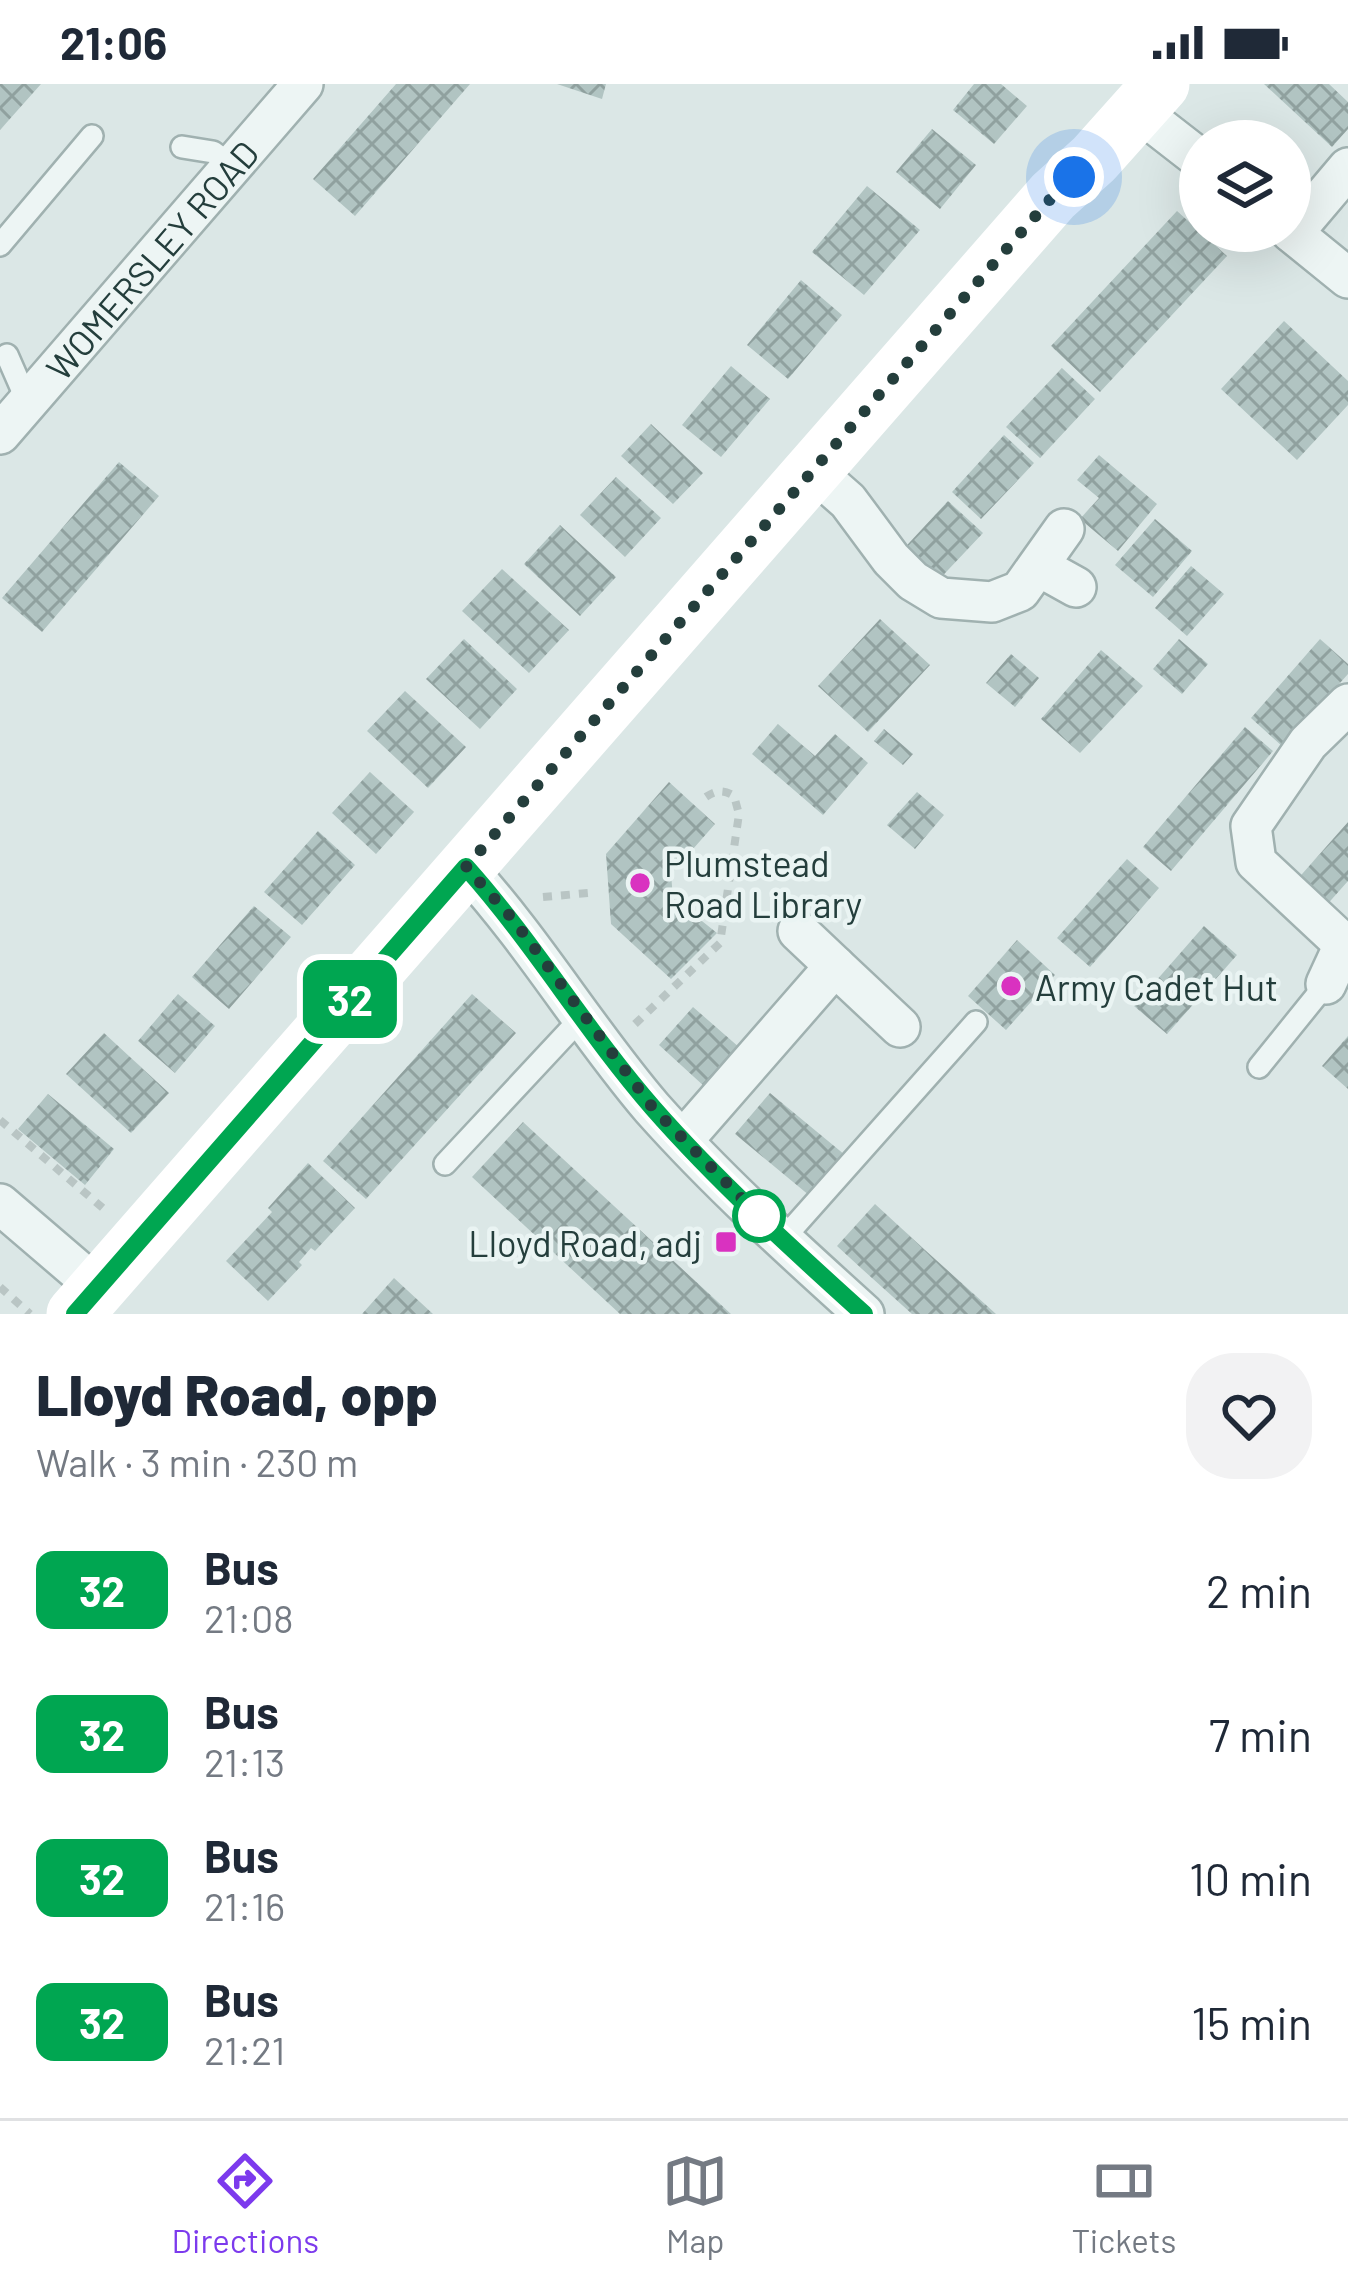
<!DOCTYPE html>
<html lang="en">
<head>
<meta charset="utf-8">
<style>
  :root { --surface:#fff; --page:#f2f2f3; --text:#1f2937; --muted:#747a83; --line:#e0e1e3; --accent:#7c3aed }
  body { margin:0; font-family:Barlow,sans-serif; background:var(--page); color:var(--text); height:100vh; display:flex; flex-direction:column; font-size:45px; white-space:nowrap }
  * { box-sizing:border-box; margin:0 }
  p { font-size:39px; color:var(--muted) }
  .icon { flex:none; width:66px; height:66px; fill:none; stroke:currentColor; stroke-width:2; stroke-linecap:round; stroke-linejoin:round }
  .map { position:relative; height:1230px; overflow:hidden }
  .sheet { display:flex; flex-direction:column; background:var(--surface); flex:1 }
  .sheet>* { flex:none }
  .badge { padding:0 24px; border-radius:18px; font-size:42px; line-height:78px }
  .fabs { position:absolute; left:1179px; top:36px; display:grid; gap:24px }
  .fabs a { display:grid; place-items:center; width:132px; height:132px; border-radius:50%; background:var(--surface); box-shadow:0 12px 48px #0002; font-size:60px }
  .you { position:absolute; width:60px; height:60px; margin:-30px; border:9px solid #fff; border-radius:50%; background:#1a73e8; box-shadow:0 0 0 18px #1a73e833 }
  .map>.badge { position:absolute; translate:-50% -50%; box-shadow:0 0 0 6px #fff }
  .round { display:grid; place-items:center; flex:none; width:126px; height:126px; border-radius:48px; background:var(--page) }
  .headline { display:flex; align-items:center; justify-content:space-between; height:204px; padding:0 36px }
  h1 { font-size:57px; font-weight:800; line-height:90px }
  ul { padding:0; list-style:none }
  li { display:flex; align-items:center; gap:36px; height:144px; padding:0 36px }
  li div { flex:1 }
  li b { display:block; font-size:45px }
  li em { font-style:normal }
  li .badge { min-width:132px; font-weight:700; text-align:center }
  .status { display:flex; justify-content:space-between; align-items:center; height:84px; padding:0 60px; background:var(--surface); direction:ltr }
  .status svg { height:33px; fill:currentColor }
  .dock { display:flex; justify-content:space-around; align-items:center; height:168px; border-top:3px solid var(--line); background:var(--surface); font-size:33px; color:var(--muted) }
  .dock a { display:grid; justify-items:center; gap:6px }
  .dock .active { color:var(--accent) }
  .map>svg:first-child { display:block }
  .building { fill:url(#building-cross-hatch) }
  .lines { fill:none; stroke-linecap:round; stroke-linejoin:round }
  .lane-casing { stroke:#a0b1b0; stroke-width:26 }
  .street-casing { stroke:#a0b1b0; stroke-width:44 }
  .path { stroke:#b9c5c4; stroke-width:8; stroke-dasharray:9 9; stroke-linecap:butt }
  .lane { stroke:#edf5f4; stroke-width:21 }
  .street { stroke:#edf5f4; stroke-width:39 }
  .secondary { stroke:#fff; stroke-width:57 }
  .line-casing { stroke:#fff; stroke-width:27 }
  .line { stroke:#00a651; stroke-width:18 }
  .walk { stroke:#243e3c; stroke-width:12; stroke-dasharray:0 21.6 }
  .poi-dot { fill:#d932c0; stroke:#eaf4f3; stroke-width:4.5 }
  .stop-dot { fill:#fff; stroke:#00a651; stroke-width:6 }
  .labels { text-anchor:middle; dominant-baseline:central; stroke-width:9; stroke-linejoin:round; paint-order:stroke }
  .street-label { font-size:36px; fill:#243e3c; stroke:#eaf4f3 }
  .poi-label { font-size:36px; fill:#243e3c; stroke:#eaf4f3; text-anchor:start }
</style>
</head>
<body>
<div class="status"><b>21:06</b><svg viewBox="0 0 49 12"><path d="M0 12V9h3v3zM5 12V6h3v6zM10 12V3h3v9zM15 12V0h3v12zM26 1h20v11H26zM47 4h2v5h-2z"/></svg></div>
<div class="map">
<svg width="1348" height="1230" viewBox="0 0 1348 1230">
  <defs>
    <pattern id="building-cross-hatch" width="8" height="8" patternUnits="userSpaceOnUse" patternTransform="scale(3)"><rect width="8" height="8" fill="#b1c4c2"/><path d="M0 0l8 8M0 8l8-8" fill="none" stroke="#90a19f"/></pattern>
  </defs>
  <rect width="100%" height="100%" fill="#dbe7e6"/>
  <path class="building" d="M0,0h41l-41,46z
    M396,0h74l-115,132 -42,-37z
    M557,0h49l-4,15z
    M974,0h27l26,22 -33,38 -41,-34z
    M1264,0h65l19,18v27l-16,18z
    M932,45l44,36 -36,44 -44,-37z
    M867,102l53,44 -56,65 -52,-43z
    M1177,127l50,45 -127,136 -49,-46z
    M801,196l41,35 -54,64 -41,-34z
    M1284,237l64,60v24l-51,55 -76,-71z
    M731,282l39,33 -49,58 -39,-32z
    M1062,284l33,31 -55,59 -34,-31z
    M651,340l52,49 -30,31 -52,-48z
    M1004,351l30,28 -53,56 -29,-27z
    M1099,371l58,49 -39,47 -38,-32 19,-21 -22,-18z
    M119,378l40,34 -117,136 -40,-34z
    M616,393l45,41 -36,39 -45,-42z
    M948,417l35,32 -52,55 -34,-32z
    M1155,435l37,32 -39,46 -38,-32z
    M560,441l56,52 -36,39 -56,-52z
    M1191,482l33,28 -37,42 -32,-28z
    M502,485l67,61 -40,43 -67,-62z
    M880,535l50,46 -62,67 -50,-46z
    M464,555l53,50 -37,40 -54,-50z
    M1179,555l29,25 -26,30 -29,-25z
    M1320,555l28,25v10l-65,73 -32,-29z
    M1101,566l42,36 -63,67 -39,-34z
    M1011,570l28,24 -24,29 -29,-24z
    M405,607l61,56 -38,41 -61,-57z
    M778,640l37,32 20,-22 33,29 -45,52 -71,-61z
    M1245,643l28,24 -102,120 -28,-24z
    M884,645l29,25 -10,11 -29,-24z
    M370,688l44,40 -38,42 -44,-41z
    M669,698l46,42 -44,50 2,24 44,35 -46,46 -60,-55 -5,-70z
    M917,708l27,23 -29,34 -28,-24z
    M1348,738v59l-24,27 -29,-26z
    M318,747l37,34 -53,60 -38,-33z
    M1127,775l32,29 -69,79 -33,-29z
    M254,822l37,31 -62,72 -37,-32z
    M1204,842l33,29 -70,79 -33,-28z
    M1017,856l38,35 -49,55 -38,-34z
    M178,910l37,32 -40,47 -37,-32z
    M472,910l44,39 -150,166 -43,-38z
    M693,923l47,41 -35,39 -46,-42z
    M104,949l65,60 -38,40 -65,-59z
    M1348,952v53l-26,-23z
    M770,1009l75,62 -35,41 -75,-62z
    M48,1010l66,55 -29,36 -67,-56z
    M523,1038l208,192h-111l-148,-137z
    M308,1079l47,45 -40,43 -4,-3 -12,14 3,3 -34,36 -42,-40 46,-49 -4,-4z
    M875,1120l50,46 71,64h-84l-50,-45 -25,-23z
    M394,1194l39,36h-71z"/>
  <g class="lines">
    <defs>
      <path id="lane" d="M182,63l31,5 18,13
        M0,161l92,-109
        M7,271l21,48
        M1259,983l67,-83
        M445,1080l138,-148
        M783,1155l193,-217"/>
      <g id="street">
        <path d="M1137,26l63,49"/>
        <path d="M1290,147l58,47"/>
        <path d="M1293,149l55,-65"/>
        <path id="s1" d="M0,350l303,-350"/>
        <path d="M815,388l33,29 43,58 22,22 28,17 51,4 28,-11 44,-62"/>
        <path d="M1040,483l36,20"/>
        <path d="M1348,620l-40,39 -57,83 5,36 92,86"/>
        <path d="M465,783c69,75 121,164 187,241 65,73 140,141 212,206"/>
        <path d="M835,882l65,61"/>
        <path d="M1326,900l18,-39"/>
        <path d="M684,1055l151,-173 -37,-35"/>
        <path d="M0,1120l98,84"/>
      </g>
    </defs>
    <use href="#lane" class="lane-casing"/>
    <use href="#street" class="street-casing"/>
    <path class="path" d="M543,813l45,-4
      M635,940l85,-81 19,-129 -5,-18c-14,-9 -22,-4 -35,6
      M0,1036l104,89
      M0,1203l30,27"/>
    <use href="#lane" class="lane"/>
    <use href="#street" class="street"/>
    <path class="secondary" d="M75,1230l978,-1118 41,-37 67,-75"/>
  </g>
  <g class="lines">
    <defs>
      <path id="line" d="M75,1230l391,-447c68,76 120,164 187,241 64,73 139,141 211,206"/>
    </defs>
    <use href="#line" class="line-casing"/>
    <use href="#line" class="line"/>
    <path class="walk" d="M759,1132l14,14 -120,-122 -141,-190 -46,-51 587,-671 21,-19"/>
  </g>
  <g class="poi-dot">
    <circle cx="640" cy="799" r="12"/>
    <circle cx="1011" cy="902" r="12"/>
    <rect x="714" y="1146" width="24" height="24" rx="6"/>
  </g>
  <circle class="stop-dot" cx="759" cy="1132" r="24"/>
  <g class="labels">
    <g class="street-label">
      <text stroke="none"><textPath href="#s1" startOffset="231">WOMERSLEY ROAD</textPath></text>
    </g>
    <g class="poi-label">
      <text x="664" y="778">Plumstead<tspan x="664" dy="41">Road Library</tspan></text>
      <text x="1035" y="902">Army Cadet Hut</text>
      <text x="702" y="1158" text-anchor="end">Lloyd Road, adj</text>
    </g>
  </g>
</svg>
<div class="fabs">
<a><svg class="icon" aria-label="layers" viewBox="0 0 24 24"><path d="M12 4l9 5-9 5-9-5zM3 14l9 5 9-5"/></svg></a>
</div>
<div class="you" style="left:1074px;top:93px"></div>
<b class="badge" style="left:350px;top:915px;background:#00a651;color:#fff">32</b>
</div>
<section class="sheet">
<div class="headline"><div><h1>Lloyd Road, opp</h1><p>Walk · 3 min · 230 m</p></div><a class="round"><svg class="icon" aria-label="heart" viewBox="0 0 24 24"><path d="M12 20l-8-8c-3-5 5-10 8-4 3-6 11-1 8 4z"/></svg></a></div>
<ul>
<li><span class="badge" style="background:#00a651;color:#fff">32</span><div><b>Bus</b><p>21:08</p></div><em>2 min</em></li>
<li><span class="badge" style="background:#00a651;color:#fff">32</span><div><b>Bus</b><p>21:13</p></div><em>7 min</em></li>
<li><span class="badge" style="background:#00a651;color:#fff">32</span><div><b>Bus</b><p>21:16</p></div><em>10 min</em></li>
<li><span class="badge" style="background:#00a651;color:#fff">32</span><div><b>Bus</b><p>21:21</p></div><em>15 min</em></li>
</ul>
</section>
<nav class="dock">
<a class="active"><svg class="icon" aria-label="directions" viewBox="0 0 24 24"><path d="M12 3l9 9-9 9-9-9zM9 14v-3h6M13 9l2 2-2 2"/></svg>Directions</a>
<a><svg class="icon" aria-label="map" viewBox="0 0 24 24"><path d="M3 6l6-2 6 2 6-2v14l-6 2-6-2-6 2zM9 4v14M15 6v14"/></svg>Map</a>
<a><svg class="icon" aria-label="tickets" viewBox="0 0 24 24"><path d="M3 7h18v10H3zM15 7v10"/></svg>Tickets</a>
</nav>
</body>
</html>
